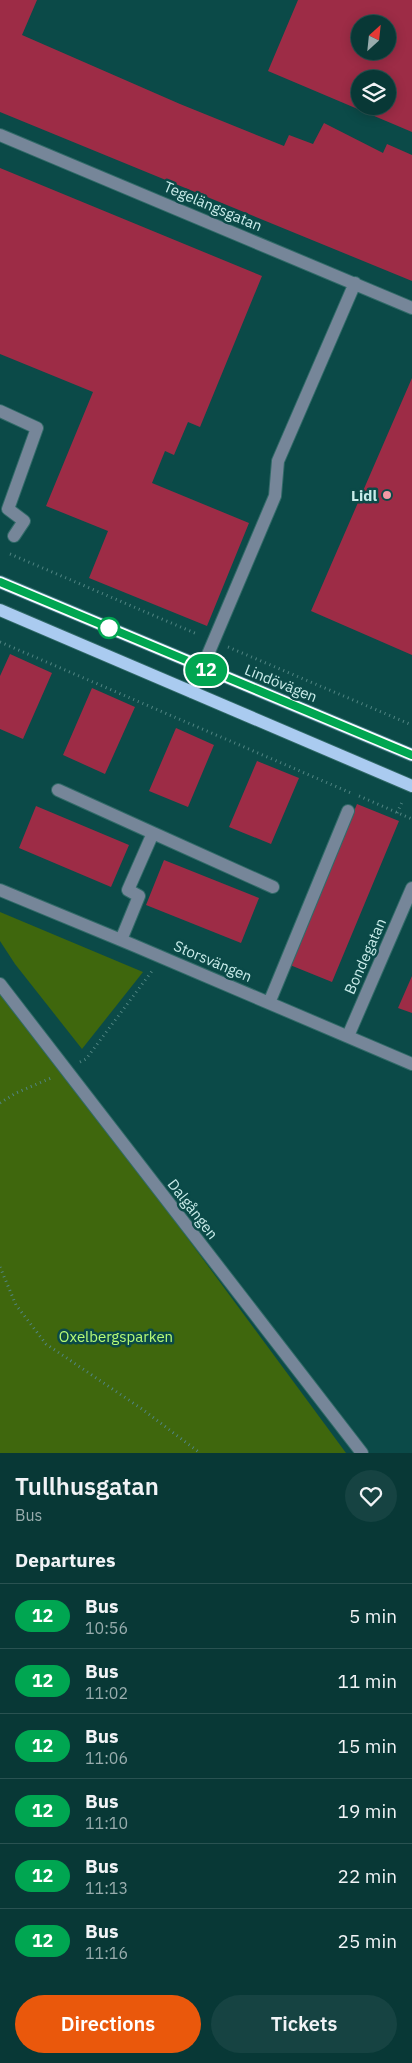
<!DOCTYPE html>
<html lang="en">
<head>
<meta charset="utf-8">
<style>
  :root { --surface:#083836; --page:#164342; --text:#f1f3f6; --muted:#98acad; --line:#295251; --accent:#ea580c }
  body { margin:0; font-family:"IBM Plex Sans",sans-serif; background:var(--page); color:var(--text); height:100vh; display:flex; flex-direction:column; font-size:19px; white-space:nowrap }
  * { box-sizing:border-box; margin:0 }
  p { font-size:16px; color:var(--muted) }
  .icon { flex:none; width:28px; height:28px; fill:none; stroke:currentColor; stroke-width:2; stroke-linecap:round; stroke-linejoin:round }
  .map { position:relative; height:1453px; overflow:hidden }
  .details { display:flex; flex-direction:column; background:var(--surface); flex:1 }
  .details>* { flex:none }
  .badge { padding:0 10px; border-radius:16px; font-size:18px; line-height:32px }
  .needle { width:32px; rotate:27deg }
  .buttons { position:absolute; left:351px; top:15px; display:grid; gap:10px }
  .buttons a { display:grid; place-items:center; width:45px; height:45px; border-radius:50%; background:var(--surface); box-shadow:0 2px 12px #0003,0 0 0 1px var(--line); font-size:25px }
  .map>.badge { position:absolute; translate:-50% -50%; box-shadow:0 0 0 2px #fff }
  h2 { padding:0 15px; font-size:19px; line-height:45px }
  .round { display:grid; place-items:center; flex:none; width:52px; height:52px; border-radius:26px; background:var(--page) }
  .summary { display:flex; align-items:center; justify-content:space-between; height:85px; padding:0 15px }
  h1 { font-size:24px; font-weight:600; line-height:38px }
  .primary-button { display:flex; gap:10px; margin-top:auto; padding:10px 15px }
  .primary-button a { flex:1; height:58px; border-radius:30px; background:var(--accent); color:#fff; font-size:20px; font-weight:600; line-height:58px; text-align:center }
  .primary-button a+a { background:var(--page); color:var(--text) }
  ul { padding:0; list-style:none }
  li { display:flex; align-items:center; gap:15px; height:65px; padding:0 15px; border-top:1px solid var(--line) }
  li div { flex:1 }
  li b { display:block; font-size:19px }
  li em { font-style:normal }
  li .badge { min-width:55px; font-weight:700; text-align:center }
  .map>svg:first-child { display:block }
  .green { fill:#3f670d }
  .building { fill:#9d2c46; fill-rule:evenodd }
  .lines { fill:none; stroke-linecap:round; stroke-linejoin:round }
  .minor-casing { stroke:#316a68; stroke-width:14 }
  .major-casing { stroke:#316a68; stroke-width:14 }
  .path { stroke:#518583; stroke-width:3; stroke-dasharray:1 4; stroke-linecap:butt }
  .minor { stroke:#768699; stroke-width:12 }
  .major { stroke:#aacbf0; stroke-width:12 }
  .line-casing { stroke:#fff; stroke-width:11 }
  .line { stroke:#00a651; stroke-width:8 }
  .poi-dot { fill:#f49aa5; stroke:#0b4a48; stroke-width:2 }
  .stop-dot { fill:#fff; stroke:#00a651; stroke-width:2.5 }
  .labels { text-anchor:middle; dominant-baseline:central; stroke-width:5; stroke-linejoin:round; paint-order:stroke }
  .street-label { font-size:15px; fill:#c9ecea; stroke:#0b4a48 }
  .poi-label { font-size:15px; font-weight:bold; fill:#c9ecea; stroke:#0b4a48; text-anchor:end }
  .park-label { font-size:15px; fill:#b7fb77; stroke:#0b4a48 }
</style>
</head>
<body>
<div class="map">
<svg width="412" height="1453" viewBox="0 0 412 1453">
  <rect width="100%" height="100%" fill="#0b4a48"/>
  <path class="green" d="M0,912l143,60 -61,77 -67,-85 -15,-23z
    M0,984l346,469h-346z"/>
  <path class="building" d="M0,0h37l-15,35 158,69 104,42 5,-11 24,9 11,-21 59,30 4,-9 25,11v126l-412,-169z
    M298,0h114v132l-144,-61zM360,24h28v27h-28zM360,79h28v27h-28z
    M0,168l262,108 -62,151 -12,-5 -14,33 -9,-4 -13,32 97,40 -42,103 -118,-48 19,-47 -62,-25 47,-114 -93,-38z
    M412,378v277l-101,-44z
    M10,654l42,19 -29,66 -23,-10v-53z
    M92,688l43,19 -30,67 -42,-19z
    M176,728l38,17 -26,62 -39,-16z
    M257,761l42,17 -28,66 -42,-17z
    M357,804l42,17 -67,161 -42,-17z
    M36,806l93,39 -18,42 -92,-39z
    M164,860l95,38 -18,45 -95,-38z
    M412,976v37l-14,-5z"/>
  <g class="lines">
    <defs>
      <path id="minor" d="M0,135l412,173
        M0,411l37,17 -29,81 16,12 -10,15
        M192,692l83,-196 3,-35 77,-178
        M58,790l95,43
        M0,890l133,55 279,119
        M121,940l18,-44 -11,-6 25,-57 120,54
        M0,984l362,469
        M269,1003l79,-192
        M348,1036l64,-148"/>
      <path id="major" d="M0,582l412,173
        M0,610l412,176"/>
    </defs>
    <use href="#minor" class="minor-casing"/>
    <use href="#major" class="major-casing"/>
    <path class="path" d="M10,554l187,80
      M0,642l351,151
      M228,647l184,78
      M359,796l53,23
      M397,813l6,-13
      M80,1062l6,-3 66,-88
      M0,1103l16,-10 35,-15
      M0,1267l16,38 30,39 96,65 58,44"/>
    <use href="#minor" class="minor"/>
    <use href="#major" class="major"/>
  </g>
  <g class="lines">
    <defs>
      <path id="line" d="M0,582l412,173"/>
    </defs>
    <use href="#line" class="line-casing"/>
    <use href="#line" class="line"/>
  </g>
  <circle class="poi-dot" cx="387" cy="495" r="5"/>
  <circle class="stop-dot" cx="109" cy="628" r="10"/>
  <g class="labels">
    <g class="street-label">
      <text transform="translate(213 206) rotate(23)">Tegelängsgatan</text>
      <text transform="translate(281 683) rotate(22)">Lindövägen</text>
      <text transform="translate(365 956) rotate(-66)">Bondegatan</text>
      <text transform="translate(213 961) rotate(23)">Storsvängen</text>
      <text transform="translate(193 1209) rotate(52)">Dalgången</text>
    </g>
    <g class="poi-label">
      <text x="377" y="495">Lidl</text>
    </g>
    <g class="park-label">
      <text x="116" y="1336">Oxelbergsparken</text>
    </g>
  </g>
</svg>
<div class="buttons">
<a><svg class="needle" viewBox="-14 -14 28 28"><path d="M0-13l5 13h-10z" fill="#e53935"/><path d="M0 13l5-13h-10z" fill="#98acad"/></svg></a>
<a><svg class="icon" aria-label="layers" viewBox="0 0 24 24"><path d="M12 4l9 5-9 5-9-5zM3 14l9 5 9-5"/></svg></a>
</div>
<b class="badge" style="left:206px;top:670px;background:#00a651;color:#fff">12</b>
</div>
<section class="details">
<div class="summary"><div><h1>Tullhusgatan</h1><p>Bus</p></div><a class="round"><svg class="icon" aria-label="heart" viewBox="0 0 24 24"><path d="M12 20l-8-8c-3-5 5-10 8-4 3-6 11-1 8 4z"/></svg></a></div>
<h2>Departures</h2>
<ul>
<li><span class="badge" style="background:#00a651;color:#fff">12</span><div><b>Bus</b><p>10:56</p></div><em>5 min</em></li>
<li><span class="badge" style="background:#00a651;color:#fff">12</span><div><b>Bus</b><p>11:02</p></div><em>11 min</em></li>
<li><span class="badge" style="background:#00a651;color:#fff">12</span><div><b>Bus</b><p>11:06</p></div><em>15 min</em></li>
<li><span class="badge" style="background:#00a651;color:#fff">12</span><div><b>Bus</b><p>11:10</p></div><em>19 min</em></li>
<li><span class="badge" style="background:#00a651;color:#fff">12</span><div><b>Bus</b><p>11:13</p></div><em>22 min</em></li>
<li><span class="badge" style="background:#00a651;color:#fff">12</span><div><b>Bus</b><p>11:16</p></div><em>25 min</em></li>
</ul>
<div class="primary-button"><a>Directions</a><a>Tickets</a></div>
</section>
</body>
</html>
